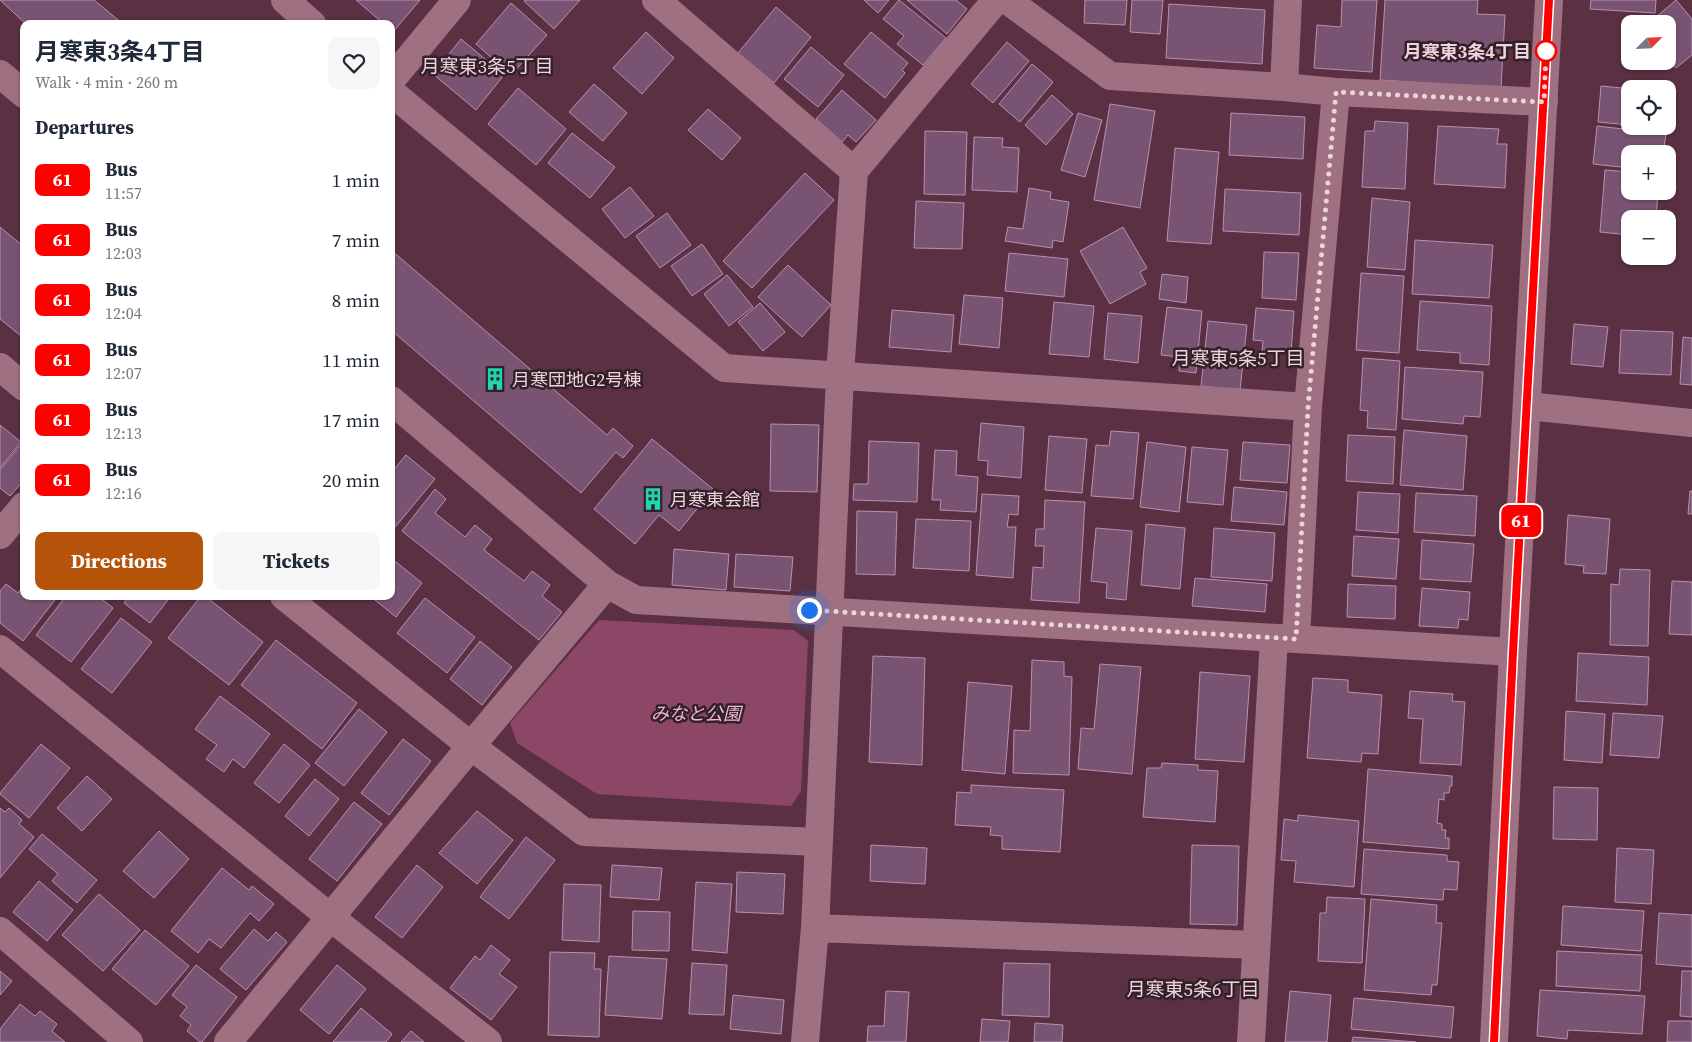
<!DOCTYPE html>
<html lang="en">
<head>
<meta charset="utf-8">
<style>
  :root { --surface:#fff; --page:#f6f6f7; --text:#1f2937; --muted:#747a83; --accent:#b45309 }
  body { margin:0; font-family:"Source Serif 4","Noto Sans JP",serif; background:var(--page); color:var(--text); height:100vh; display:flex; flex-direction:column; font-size:19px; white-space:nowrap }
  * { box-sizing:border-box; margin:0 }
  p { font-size:16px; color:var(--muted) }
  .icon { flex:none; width:28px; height:28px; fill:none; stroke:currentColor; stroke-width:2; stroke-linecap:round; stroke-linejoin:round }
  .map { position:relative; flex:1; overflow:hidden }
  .panel { position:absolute; left:20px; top:20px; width:375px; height:580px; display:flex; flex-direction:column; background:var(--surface); border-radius:10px; box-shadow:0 1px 4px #0004 }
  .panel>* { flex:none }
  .badge { padding:0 10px; border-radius:8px; font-size:18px; line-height:32px }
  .needle { width:32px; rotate:66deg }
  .tools { position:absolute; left:1621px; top:15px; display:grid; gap:10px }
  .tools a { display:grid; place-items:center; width:55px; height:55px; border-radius:10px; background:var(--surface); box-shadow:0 1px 4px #0004; font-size:25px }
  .you { position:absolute; width:25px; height:25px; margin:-12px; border:4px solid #fff; border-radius:50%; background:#1a73e8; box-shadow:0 0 0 8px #1a73e833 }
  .map>.badge { position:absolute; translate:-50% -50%; box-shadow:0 0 0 2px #fff }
  h2 { padding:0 15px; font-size:19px; line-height:45px }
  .round { display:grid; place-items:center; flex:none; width:52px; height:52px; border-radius:10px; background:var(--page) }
  .summary { display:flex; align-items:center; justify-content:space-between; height:85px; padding:0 15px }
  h1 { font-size:24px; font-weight:700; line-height:38px }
  .cta { display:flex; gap:10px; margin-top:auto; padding:10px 15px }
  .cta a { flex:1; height:58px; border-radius:10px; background:var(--accent); color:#fff; font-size:20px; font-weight:700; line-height:58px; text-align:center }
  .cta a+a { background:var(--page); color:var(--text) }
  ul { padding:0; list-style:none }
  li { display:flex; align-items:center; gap:15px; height:60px; padding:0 15px }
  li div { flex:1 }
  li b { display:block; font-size:19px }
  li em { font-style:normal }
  li .badge { min-width:55px; font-weight:700; text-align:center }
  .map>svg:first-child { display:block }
  .green { fill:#8d4766 }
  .building { fill:#795472; stroke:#b990b1 }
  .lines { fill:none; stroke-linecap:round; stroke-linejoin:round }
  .minor { stroke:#9f6f82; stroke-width:28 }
  .tertiary { stroke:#9f6f82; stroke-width:28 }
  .line-casing { stroke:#fff; stroke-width:11 }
  .line { stroke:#f00; stroke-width:8 }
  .walk { stroke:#eed3dd; stroke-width:5; stroke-dasharray:0 9 }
  .stop-dot { fill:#fff; stroke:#f00; stroke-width:2.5 }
  .labels { text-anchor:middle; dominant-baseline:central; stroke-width:5; stroke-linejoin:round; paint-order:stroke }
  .stop-label { font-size:18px; font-weight:bold; fill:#eed3dd; stroke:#332028; text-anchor:end }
  .poi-label { font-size:18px; fill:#eed3dd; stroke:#332028; text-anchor:start }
  .park-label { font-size:18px; font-style:italic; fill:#f2b8cf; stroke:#332028 }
  .neighbourhood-label { font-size:19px; fill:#eed3dd; stroke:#332028 }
</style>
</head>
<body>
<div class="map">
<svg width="1692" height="1042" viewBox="0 0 1692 1042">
  <rect width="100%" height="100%" fill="#5a3042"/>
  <path class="green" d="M599,620l195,10 14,11 -7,150 -10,15 -194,-12 -80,-51 -7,-20z"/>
  <path class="building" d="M0,0h94l29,24h-97z
    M356,0h64l-27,32 -2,-2v-6h-7z
    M525,0h55l-26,29 -30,-28z
    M864,0h25l-11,13z
    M899,0l47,38 -23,27 -26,-21 7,-8 -21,-17z
    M907,0h49l11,9 -20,25z
    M1085,0h42l-2,25 -41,-2z
    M1132,0h31l-3,34 -30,-2z
    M1342,0h35l-5,72 -58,-4 3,-43 24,2z
    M1385,0h93l-1,14 28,1 -4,73 -121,-8z
    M1591,0h65l-1,13 -65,-4z
    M1676,0l16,19v36l-16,13 -8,-9v-35h-20z
    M511,3l36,32 -36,40 -35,-31z
    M1169,4l96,6 -3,54 -96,-6z
    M776,7l35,30 -37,46 -36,-30z
    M646,32l28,26 -32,36 -29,-26z
    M871,32l37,31 -6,7 3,3 -20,25 -41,-34z
    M461,39l43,36 -28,35 -43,-36z
    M1007,42l22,19 -36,42 -22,-19z
    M811,47l33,28 -26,32 -34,-28z
    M1032,64l21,18 -33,40 -21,-18z
    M594,84l33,29 -24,28 -34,-29z
    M1601,86l32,3h-3v36l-32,-3z
    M518,88l48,41 -30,36 -48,-41z
    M842,90l34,30 -20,22 -8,-7 -6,7 -26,-23z
    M1052,95l21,19 -27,31 -21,-20z
    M1110,104l45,7 -15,97 -46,-8z
    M708,109l33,29 -19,22 -34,-30z
    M1078,113l24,7 -17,57 -24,-7z
    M1231,113l74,4 -2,42 -74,-4z
    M1375,121l33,2 -3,66 -43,-2 3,-56h9z
    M1438,126l61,3 -2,15h10l-2,44 -71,-4z
    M1597,126l69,8 -3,20h-33v14l-37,-4z
    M925,131l42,1 -2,63 -41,-1z
    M572,133l43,34 -25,31 -42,-35z
    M974,137l29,1 -1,9 17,1 -2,44 -45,-2z
    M1175,148l44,4 -8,92 -44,-3z
    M1605,170l25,2v19h28l-2,28h-26v16l-30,-3z
    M805,173l29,27 -82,88 -29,-27z
    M630,187l24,29 -29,22 -23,-29z
    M1029,188l22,4 -1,7 19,3 -6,40 -10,-2 -1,8 -47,-7 3,-14 15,2z
    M1225,189l76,4 -2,42 -76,-4z
    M1372,198l38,4 -5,68 -38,-3z
    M916,201l48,2 -2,46 -48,-1z
    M667,213l24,32 -31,23 -24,-32z
    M0,227l24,20v85l-3,4 -21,-17z
    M1123,227l24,41 -7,4 6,12 -36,20 -30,-53z
    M1415,240l78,5 -4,53 -77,-4z
    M702,244l21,30 -31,22 -21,-30z
    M391,250l216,185 6,-7 20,18 -10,12 -7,-6 -35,41 -190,-163z
    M1264,252l35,1 -3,47 -34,-2z
    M1009,253l59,6 -4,38 -59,-6z
    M788,265l43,40 -29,32 -44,-40z
    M1361,273l43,3 -5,77 -43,-3z
    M1162,274l26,3 -2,26 -27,-4z
    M727,275l26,32 -24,19 -25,-32z
    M964,295l39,3 -4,50 -40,-4z
    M1420,301l72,5 -3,59 -29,-2v-10l-43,-3z
    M1054,302l40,4 -5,51 -40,-3z
    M760,303l25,29 -22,19 -25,-29z
    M1167,307l35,4 -6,62 -17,-2 1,-14 -19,-2z
    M1256,308l38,3 -3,43 -29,-3 1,-10 -10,-1z
    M892,310l62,5 -3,37 -62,-5z
    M1108,313l34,3 -4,47 -34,-4z
    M1208,321l39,4 -7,65 -39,-4z
    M1574,324l34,3 -5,40 -32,-3z
    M1621,330l52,2 -2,43 -52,-2z
    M1683,337l9,1v47l-12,-1z
    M1363,358l37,3 -4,69 -29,-2 1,-17 -8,-1z
    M1405,367l78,5 -3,45 -16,-1 -1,8 -61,-5z
    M981,423l43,4 -3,51 -34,-3 1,-14 -10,-1z
    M771,424l48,1 -2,67 -47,-1z
    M0,425l21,17 -21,26z
    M1404,430l63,6 -4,54 -63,-5z
    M1111,431l28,2 -6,66 -42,-3 5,-51 13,1z
    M1348,435l47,2 -2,47 -47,-3z
    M1049,436l38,3 -5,54 -37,-3z
    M652,439l61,50 -34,42 -20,-16 -24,29 -41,-35z
    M24,441v39l-14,16 -10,-8v-18z
    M869,441l50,2 -2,59 -64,-2 1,-16h14z
    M1147,442l39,5 -7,65 -39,-5z
    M1243,442l47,3 -3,38 -47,-3z
    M1192,447l36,3 -5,55 -36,-3z
    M935,450l22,1 -1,24 22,2 -2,35 -36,-2 1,-10h-9z
    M406,455l29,24 -44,53v-59z
    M1234,487l53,5 -3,33 -53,-4z
    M435,489l11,10 -11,14 30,24 10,-12 17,14 -8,11 40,31 8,-10 18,14 -8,11 20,16 -23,28 -137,-109z
    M1690,491h2v23h-4z
    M1358,492l42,2 -2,39 -42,-3z
    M1416,493l61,3 -2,40 -61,-4z
    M982,494l37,2 -1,19 -9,-1 -2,13h9l-3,51 -37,-3z
    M1045,500l40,2 -6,101 -48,-3 2,-33 10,1 1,-22h-9l1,-17h8z
    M857,511l40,1 -2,63 -39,-1z
    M1568,515l42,4 -4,55 -23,-1 1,-7 -19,-2z
    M916,519l55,2 -2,50 -56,-3z
    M1146,524l39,4 -5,61 -39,-4z
    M1096,528l36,3 -6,69 -20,-2 1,-15 -16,-2z
    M1214,528l61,5 -3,48 -61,-4z
    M1354,536l45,3 -3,40 -44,-3z
    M1422,540l52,4 -3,38 -51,-3z
    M674,549l55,5 -3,36 -54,-5z
    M736,554l57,3 -3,34 -56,-4z
    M391,558l31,25 -26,34 -26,-21h21z
    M1620,569l30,1 -2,76 -38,-1 1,-61 8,1z
    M1195,578l72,6 -2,28 -73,-6z
    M1672,581l20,1v53l-23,-1z
    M6,584l12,9 6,-8v11h34l-35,45 -23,-18v-32z
    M1348,584l48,2 -1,33 -48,-2z
    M1422,588l48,4 -2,28 -9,-1 -1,9 -39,-2z
    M66,596h32l15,12 -42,54 -35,-27z
    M129,596h42l-21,27 -26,-20z
    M201,596h4l58,46 -34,43 -61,-47z
    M425,598l50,39 -28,36 -50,-40z
    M121,618l31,24 -40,51 -31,-24z
    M276,640l81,63 -35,46 -81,-64z
    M480,641l32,26 -30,38 -32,-26z
    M1578,653l71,4 -2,48 -71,-4z
    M873,656l52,2 -3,107 -53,-3z
    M1032,660l32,2v14l8,1 -3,98 -56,-2 1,-43 16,1z
    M1100,664l41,3 -9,107 -54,-5 3,-41 13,1z
    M1200,672l50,4 -6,86 -49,-3z
    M1313,678l35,2v12l34,3 -4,59 -16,-1 -1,9 -54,-4z
    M968,682l44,4 -7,88 -43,-4z
    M1410,691l43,3 -1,7 13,1 -4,63 -41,-2 3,-44 -15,-1z
    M220,696l50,38 -26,34 -11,-9 -9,13 -18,-13 11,-14 -22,-16z
    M359,709l28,23 -43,54 -29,-23z
    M1566,711l39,3 -3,49 -38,-3z
    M1613,713l50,3 -4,42 -49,-3z
    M403,739l28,22 -42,54 -28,-22z
    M41,744l29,24 -41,50 -29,-24v-1z
    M284,744l26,21 -31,38 -25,-20z
    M1162,763l36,2v5l20,1 -3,51 -72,-5 4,-49h14z
    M1368,769l84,7v10h-2l-1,7h-5v7l-5,-1 -2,24 5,1v6h4l-1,8h4v11l-86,-7z
    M87,776l25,23 -30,32 -25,-23z
    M315,779l24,20 -30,37 -24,-20z
    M971,785l93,5 -4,62 -58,-3v-13l-12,-1 1,-8 -36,-2 2,-33 14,1z
    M1554,787l44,1 -1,52 -44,-1z
    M354,802l28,22 -45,57 -28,-22z
    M0,808l5,4 4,-4 13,12 -3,4 15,13 -34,41z
    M477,811l36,29 -36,44 -38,-31z
    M1298,815l61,6 -5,66 -60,-5 2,-21 -15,-1 3,-41 14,2z
    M159,831l30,28 -35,39 -31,-27z
    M42,834l55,46 -20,23 -25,-22 6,-7 -29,-25z
    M526,837l29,23 -46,59 -29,-22z
    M871,845l56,3 -2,36 -55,-3z
    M1192,845l47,1 -2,79 -47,-1z
    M1617,848l37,2 -3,54 -36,-2z
    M1364,849l83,6v6l12,1 -2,28 -13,-1 -1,11 -82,-6z
    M417,865l26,22 -41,51 -27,-21z
    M612,865l50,3 -3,32 -49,-3z
    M222,868l27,22 3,-4 22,18 -15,17 -9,-8 -29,35 -12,-9 -11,14 -27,-22z
    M737,872l48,2 -2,40 -47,-2z
    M39,881l34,29 -26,31 -34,-29z
    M696,882l36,2 -5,69 -35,-3z
    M564,884l37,1 -2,57 -37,-2z
    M99,894l41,36 -37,41 -41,-36z
    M1327,897l38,2 -3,64 -44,-2 2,-48h6z
    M1371,899l66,6 -1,18h6l-5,62h-5l-1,10 -67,-5z
    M1563,906l81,5 -3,40 -80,-6z
    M633,911l37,1 -1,39 -37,-1z
    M1659,913l33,2v52l-36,-3z
    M254,929l14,12 8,-9 11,10 -41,48 -26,-21z
    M145,930l44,36 -33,39 -44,-36z
    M491,945l19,15 -11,14 18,13 -26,33 -41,-32 25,-32 5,4z
    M1557,951l85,4 -2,36 -84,-5z
    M550,952l45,1 -1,16h7l-2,68 -51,-2z
    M609,956l58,3 -5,60 -57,-4z
    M692,963l35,2 -3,50 -35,-1z
    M1004,963l46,1 -1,53 -47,-2z
    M196,965l41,32 -35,45h-2l-13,-11 4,-6 -11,-9 7,-9 -15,-12z
    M337,965l29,24 -37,45 -29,-24z
    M0,971l12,10 -12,14z
    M1682,971h10v46l-12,-1z
    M1540,990l105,6 -3,38 -74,-4 -1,9 -30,-3z
    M886,991l23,1 -3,50h-39l1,-16h16z
    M1290,991l41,4 -4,47h-42z
    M733,995l51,5 -3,34 -51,-5z
    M1354,998l100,9 -3,31 -100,-9z
    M20,1004l15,12 5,-5 17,13 -5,7 13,11h-65v-13z
    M361,1008l31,26 -6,8h-53z
    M982,1019l28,2 -2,21h-28z
    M1668,1021h24v21h-25z
    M1035,1023l28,2 -1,17h-28z
    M411,1031l13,11h-23z
    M1353,1037l63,5h-64z"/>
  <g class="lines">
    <path class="minor" d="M285,0l27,24
      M656,0l198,171
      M1007,0l103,76 174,11 52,5 208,10
      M0,74l24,20
      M391,80l66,-80
      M1284,87l4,-87
      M391,92l333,276 584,39
      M0,367l24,20
      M391,400l216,184 29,16 877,52
      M1528,406l164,17
      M0,535l24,-29
      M284,596l187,150 113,86 234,10
      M1296,639l12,-232 28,-315
      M0,649l330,268 158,125
      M815,928l441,17
      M0,931l129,111
      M228,1042l243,-296 136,-162
      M805,1042l10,-114 25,-553 14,-204 142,-171
      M1251,1042l23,-404"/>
    <path class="tertiary" d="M1494,1042l19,-390 36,-652"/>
  </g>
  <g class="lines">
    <defs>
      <path id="line" d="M1494,1042l19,-390 36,-652"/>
    </defs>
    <use href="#line" class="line-casing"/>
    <use href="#line" class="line"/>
    <path class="walk" d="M809,610l487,29 12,-232 28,-315 208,10 2,-51"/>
  </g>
  <defs>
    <symbol id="building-bare" viewBox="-9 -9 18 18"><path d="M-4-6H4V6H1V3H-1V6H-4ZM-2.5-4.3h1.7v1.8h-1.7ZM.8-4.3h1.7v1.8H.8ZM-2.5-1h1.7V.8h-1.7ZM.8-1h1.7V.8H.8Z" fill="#21d5b0" stroke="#332028" stroke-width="2.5" paint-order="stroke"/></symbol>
  </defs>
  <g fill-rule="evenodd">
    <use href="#building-bare" x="479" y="363" width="32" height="32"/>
    <use href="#building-bare" x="637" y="483" width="32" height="32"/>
  </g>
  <circle class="stop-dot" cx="1546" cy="51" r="10"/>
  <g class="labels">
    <g class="stop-label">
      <text x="1531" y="51">月寒東3条4丁目</text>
    </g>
    <g class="poi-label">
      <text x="512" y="379">月寒団地G2号棟</text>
      <text x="670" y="499">月寒東会館</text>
    </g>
    <g class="park-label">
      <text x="696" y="713">みなと公園</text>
    </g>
    <g class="neighbourhood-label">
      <text x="487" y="66">月寒東3条5丁目</text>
      <text x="1238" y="358">月寒東5条5丁目</text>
      <text x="1193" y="989">月寒東5条6丁目</text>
    </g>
  </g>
</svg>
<div class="tools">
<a><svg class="needle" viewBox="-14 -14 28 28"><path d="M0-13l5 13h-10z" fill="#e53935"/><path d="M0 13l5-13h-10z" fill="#747a83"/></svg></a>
<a><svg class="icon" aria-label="locate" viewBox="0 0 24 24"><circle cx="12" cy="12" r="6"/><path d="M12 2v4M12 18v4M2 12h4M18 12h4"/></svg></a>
<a>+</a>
<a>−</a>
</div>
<div class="you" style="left:809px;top:610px"></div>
<b class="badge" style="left:1521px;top:521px;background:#f00;color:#fff">61</b>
<section class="panel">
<div class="summary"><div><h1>月寒東3条4丁目</h1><p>Walk · 4 min · 260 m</p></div><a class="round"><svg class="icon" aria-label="heart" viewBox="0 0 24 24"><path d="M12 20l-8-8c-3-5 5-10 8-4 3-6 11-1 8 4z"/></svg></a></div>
<h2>Departures</h2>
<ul>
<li><span class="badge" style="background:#f00;color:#fff">61</span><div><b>Bus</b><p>11:57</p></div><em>1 min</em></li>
<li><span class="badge" style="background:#f00;color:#fff">61</span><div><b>Bus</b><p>12:03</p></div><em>7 min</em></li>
<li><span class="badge" style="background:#f00;color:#fff">61</span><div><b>Bus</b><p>12:04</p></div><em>8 min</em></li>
<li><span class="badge" style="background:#f00;color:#fff">61</span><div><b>Bus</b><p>12:07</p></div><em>11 min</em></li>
<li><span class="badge" style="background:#f00;color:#fff">61</span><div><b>Bus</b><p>12:13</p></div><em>17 min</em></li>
<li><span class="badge" style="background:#f00;color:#fff">61</span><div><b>Bus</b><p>12:16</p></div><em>20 min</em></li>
</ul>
<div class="cta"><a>Directions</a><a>Tickets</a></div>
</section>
</div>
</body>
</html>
